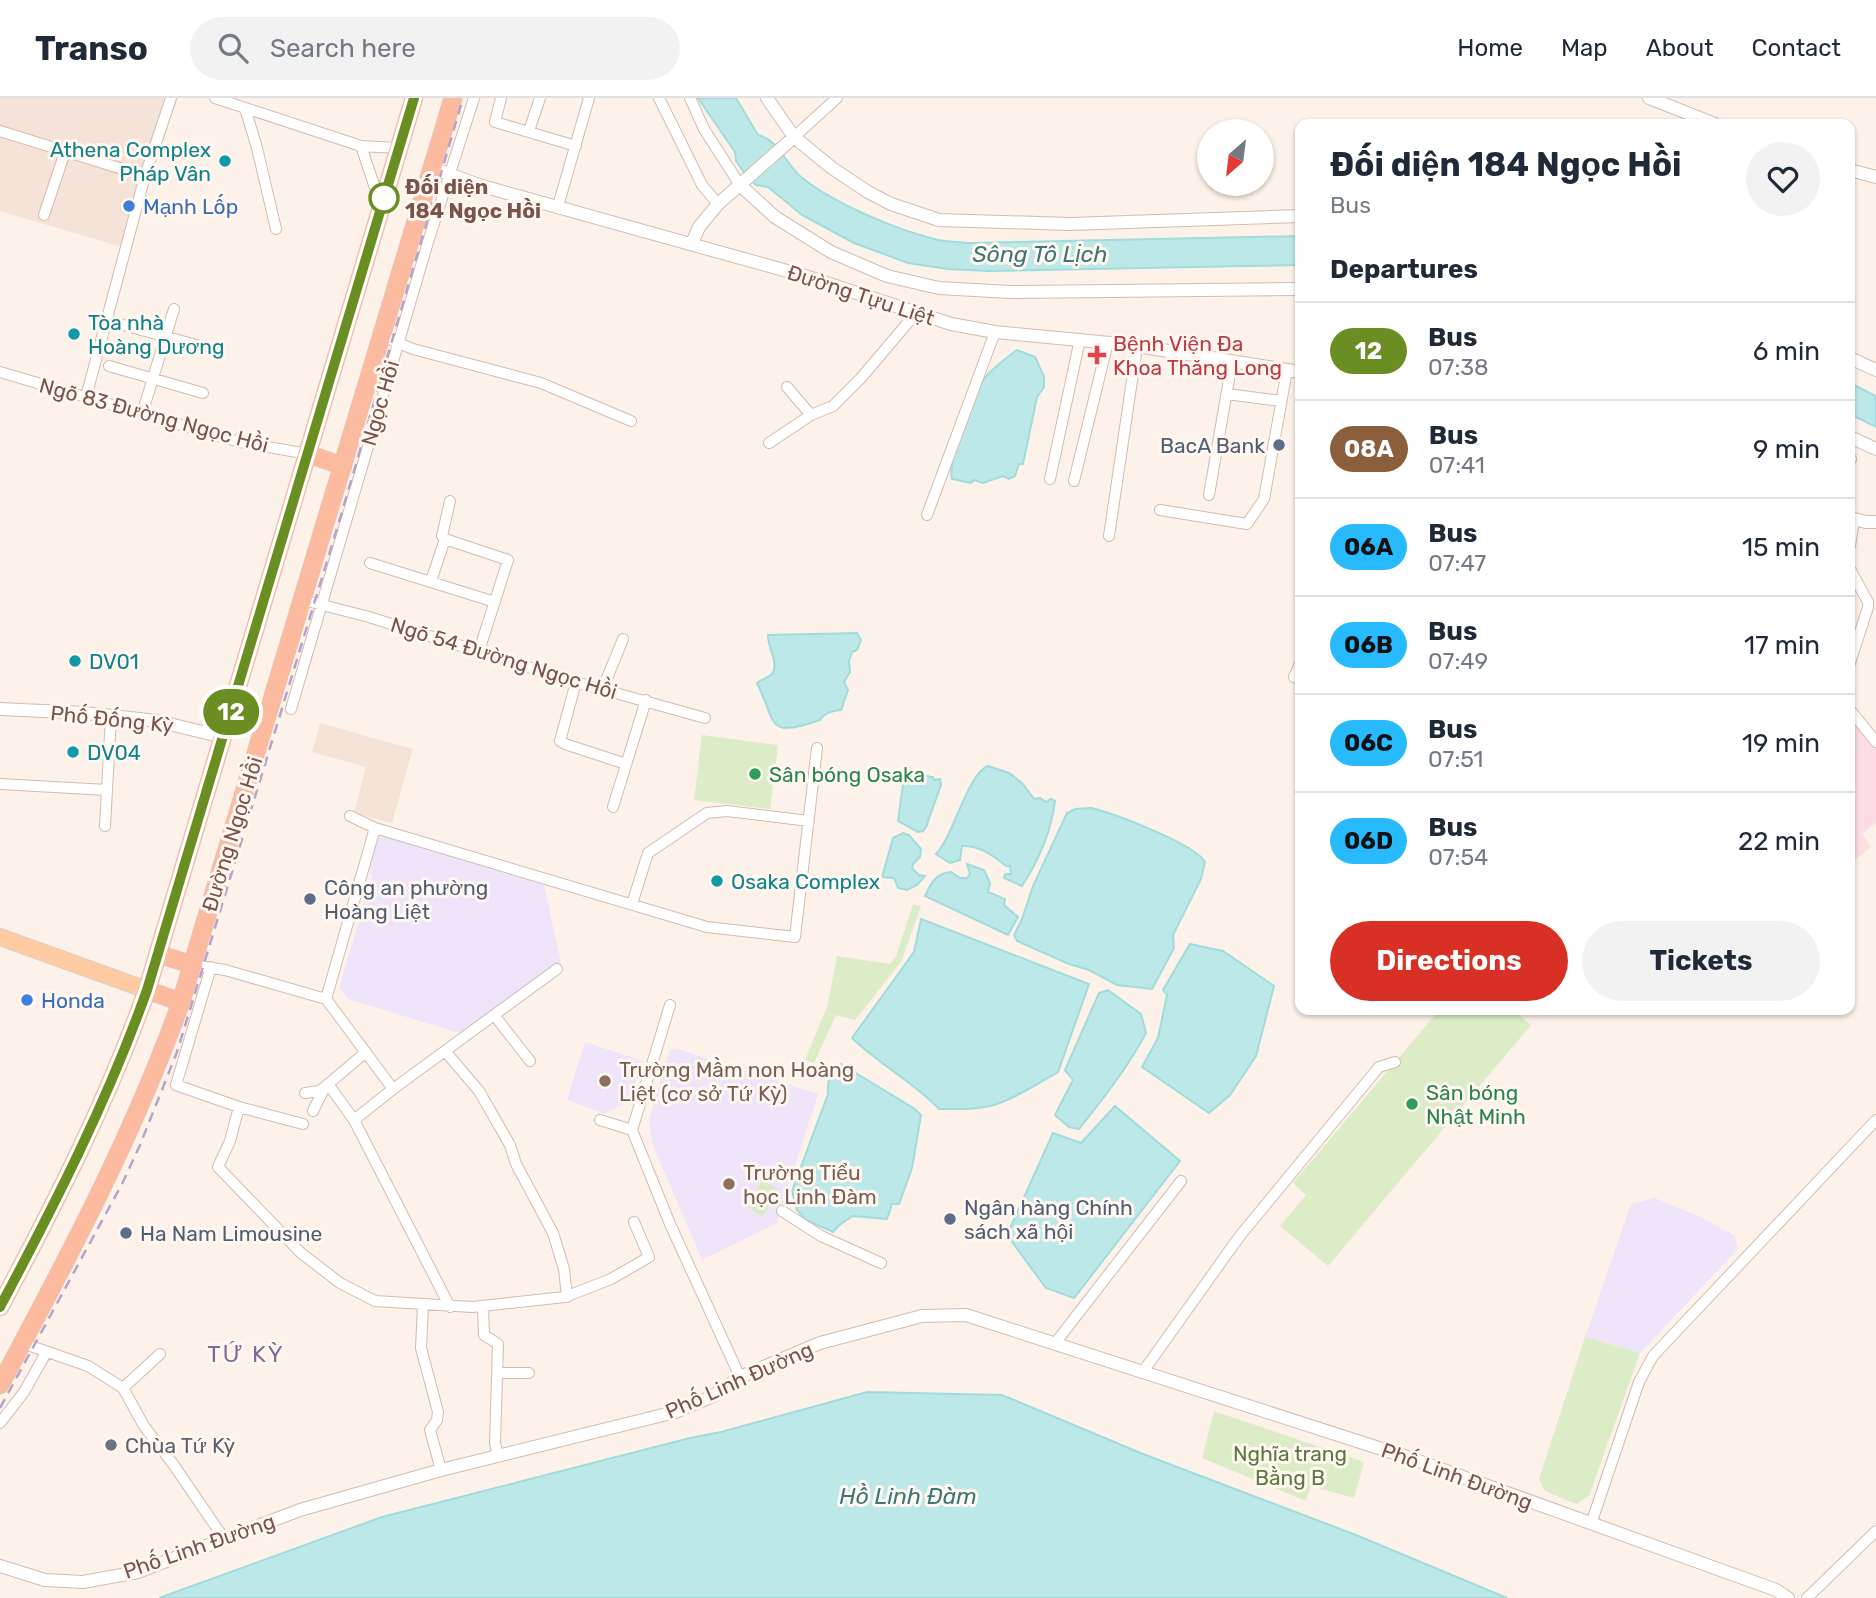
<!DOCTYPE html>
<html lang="en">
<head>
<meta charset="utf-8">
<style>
  :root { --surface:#fff; --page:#f2f2f3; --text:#1f2937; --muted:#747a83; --line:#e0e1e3; --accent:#d93025 }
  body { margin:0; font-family:Rubik,sans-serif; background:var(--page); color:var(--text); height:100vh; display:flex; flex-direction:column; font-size:26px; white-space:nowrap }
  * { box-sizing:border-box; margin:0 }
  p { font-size:23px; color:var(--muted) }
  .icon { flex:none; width:38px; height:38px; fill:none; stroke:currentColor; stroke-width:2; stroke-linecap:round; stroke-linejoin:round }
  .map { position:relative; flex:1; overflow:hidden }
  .sheet { position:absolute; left:1295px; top:21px; width:560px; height:896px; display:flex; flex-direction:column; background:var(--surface); border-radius:14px; box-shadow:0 2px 5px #0004 }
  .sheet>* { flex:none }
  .badge { padding:0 14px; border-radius:23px; font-size:24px; line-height:46px }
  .needle { width:46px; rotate:208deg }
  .buttons { position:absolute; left:1197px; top:21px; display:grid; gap:14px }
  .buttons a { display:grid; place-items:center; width:77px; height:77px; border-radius:50%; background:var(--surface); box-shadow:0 2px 5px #0004; font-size:35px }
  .map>.badge { position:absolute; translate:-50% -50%; box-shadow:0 0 0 4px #fff }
  h2 { padding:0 35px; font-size:26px; line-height:63px }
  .round { display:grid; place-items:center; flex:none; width:74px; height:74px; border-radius:37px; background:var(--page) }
  .summary { display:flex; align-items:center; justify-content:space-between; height:119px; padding:0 35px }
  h1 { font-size:33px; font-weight:700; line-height:52px }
  .button { display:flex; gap:14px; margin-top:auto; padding:14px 35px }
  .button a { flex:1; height:80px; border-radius:42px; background:var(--accent); color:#fff; font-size:28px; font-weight:700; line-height:80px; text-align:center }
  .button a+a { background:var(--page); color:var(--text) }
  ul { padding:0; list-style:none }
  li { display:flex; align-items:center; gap:21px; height:98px; padding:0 35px; border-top:2px solid var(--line) }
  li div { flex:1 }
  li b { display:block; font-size:26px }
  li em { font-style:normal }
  li .badge { min-width:77px; font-weight:700; text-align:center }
  header { display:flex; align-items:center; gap:42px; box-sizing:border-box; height:98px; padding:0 35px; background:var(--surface); border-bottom:2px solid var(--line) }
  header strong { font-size:33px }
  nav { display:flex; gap:38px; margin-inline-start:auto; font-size:24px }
  .search { width:490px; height:63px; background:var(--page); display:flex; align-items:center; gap:18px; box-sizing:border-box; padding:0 24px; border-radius:38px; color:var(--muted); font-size:26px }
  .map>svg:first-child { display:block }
  .residential { fill:#f5e3d7 }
  .education { fill:#efe5fa }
  .medical { fill:#fcdce5 }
  .green { fill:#dcecc6 }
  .water { fill:#bce9e8; stroke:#a2dbdb; stroke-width:2 }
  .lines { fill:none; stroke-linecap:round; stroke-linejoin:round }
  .minor-casing { stroke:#d3bbb0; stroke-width:12 }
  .tertiary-casing { stroke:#d3bbb0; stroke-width:14 }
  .primary-casing { stroke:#dacfcd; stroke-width:18 }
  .trunk-casing { stroke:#dacfcd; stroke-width:19 }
  .minor { stroke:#fff; stroke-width:10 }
  .tertiary { stroke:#fff; stroke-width:12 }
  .primary { stroke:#fecca0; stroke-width:16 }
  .trunk { stroke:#fcba9f; stroke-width:18 }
  .rail { stroke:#b3a5c9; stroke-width:2.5; stroke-dasharray:10 7; stroke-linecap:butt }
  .line-casing { stroke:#fff; stroke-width:16 }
  .line { stroke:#6b8e23; stroke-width:10 }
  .culture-dot { fill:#0f9aa8; stroke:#fff7f0; stroke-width:2.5 }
  .stop-dot { fill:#fff; stroke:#6b8e23; stroke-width:3.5 }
  .shop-dot { fill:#3f7fe0; stroke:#fff7f0; stroke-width:2.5 }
  .health-dot { fill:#e0444e; stroke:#fff7f0; stroke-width:2.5 }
  .service-dot { fill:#5c6f8a; stroke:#fff7f0; stroke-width:2.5 }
  .leisure-dot { fill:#2e9e5b; stroke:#fff7f0; stroke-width:2.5 }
  .education-dot { fill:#8d6e63; stroke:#fff7f0; stroke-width:2.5 }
  .worship-dot { fill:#6b7280; stroke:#fff7f0; stroke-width:2.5 }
  .labels { text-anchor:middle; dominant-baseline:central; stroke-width:6; stroke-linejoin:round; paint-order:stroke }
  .culture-label { font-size:21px; fill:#0d838f; stroke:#fff7f0; text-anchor:start }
  .stop-label { font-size:21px; font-weight:bold; fill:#7a544b; stroke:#fff7f0; text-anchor:start }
  .shop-label { font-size:21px; fill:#366cbe; stroke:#fff7f0; text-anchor:start }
  .street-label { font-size:21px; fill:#7a544b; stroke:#fff7f0 }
  .health-label { font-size:21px; fill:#be3a42; stroke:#fff7f0; text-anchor:start }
  .service-label { font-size:21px; fill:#4e5e75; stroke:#fff7f0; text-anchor:start }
  .leisure-label { font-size:21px; fill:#27864d; stroke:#fff7f0; text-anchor:start }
  .education-label { font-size:21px; fill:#785e54; stroke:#fff7f0; text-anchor:start }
  .worship-label { font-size:21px; fill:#5b616d; stroke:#fff7f0; text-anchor:start }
  .park-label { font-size:21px; fill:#597a3f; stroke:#fff7f0 }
  .water-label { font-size:23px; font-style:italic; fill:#3a7778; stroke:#fff7f0 }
  .neighbourhood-label { font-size:23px; letter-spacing:2px; fill:#82679c; stroke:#fff7f0 }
</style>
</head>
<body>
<header>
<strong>Transo</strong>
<div class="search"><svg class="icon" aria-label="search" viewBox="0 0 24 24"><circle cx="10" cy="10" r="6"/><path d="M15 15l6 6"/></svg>Search here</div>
<nav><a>Home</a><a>Map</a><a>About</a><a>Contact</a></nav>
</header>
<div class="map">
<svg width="1876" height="1500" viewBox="0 0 1876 1500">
  <rect width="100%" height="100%" fill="#fdf2e9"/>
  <path class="residential" d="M0,0h171l-46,150 -125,-37z
    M320,625l93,26 -21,74 -38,-10 12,-46 -54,-15z"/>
  <path class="education" d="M386,739l158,48 17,77 -99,72 -114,-35 -9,-12 33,-109 -4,-15 9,-25z
    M585,944l58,19 -13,40 -25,13 -38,-14z
    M678,951l140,45 -41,129 -75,37 -49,-114 -4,-27 21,-69z
    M1655,1100l48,20 32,18 3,13 -98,104 -55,-16 46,-133z"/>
  <path class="medical" d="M1850,618l26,28v79l-14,11 9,13 -21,17z"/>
  <path class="green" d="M702,637l76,10 -8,64 -76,-9z
    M913,806l8,2 -20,56 -46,58 -19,-5 -22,48 -9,-3 23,-56 9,-48 53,8 6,-8z
    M1439,912h74l18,15 -203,241 -48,-40 26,-31 -13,-12z
    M762,1082l16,9 -15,28 -16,-10z
    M1585,1239l55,16 -51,143 -13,8 -31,-13 -6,-12z
    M1214,1313l150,51 -10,36 -43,-12 -5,15 -104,-43z"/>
  <path class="water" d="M698,0h38l22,37c21,5 27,28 42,41 32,27 97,54 138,64 10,2 22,2 32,3l330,-7v29l-312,6 -40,-2 -40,-6 -54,-20 -52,-28 -34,-28 -12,-2 -8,-7 -12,-17 -1,-9z
    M1017,252l18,7 9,19v11l-7,10 -14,67h-4l-4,12 -6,3 -6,-3 -20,7 -9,-3 -3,3 -19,-4c-5,-19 21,-82 32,-100 6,-8 24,-23 33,-29z
    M1850,285l26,13v31l-26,-13z
    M857,535l4,7 -4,10 -5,2 -3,9 1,11 -6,10 4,8 -7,20c-8,1 -16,2 -21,10 -54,19 -43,4 -63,-37 4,-3 12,-6 15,-9 8,-9 -5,-28 -4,-39z
    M988,668l21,7 14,11 11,15 6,-1 6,4 5,-3 4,2c-4,32 -16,59 -33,85l-18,-8 1,-4h6l-1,-8h-4c-12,-10 -27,-21 -44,-20l-2,14 -10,3 -14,-9c18,-19 32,-81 52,-88z
    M909,670l21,9h3l1,3 6,-1 1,6 -15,42 -3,4 -5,1 -20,-11 6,-44z
    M1091,710c22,5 104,36 114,54l-4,17 -28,56 1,13 -22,41 -35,-4 -28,-15 -20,-6 -52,-23 -3,-6 8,-16 11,-33 34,-73 8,-4z
    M903,735l6,2 12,14 -1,8 -7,7 -1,4 7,7 6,1 -8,9 -10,5 -9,-2 -4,-10 -12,-1 11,-39z
    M967,766l17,6 6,13 -2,9 17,7 -1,6 14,12 -10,18 -83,-39c6,-13 11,-23 26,-24l9,6h7l3,-4z
    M921,821l168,65 -31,88c-21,12 -42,26 -64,33 -18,5 -37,4 -55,4 -26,-27 -60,-45 -87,-71l62,-86z
    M1190,846l33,7 51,35 -18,70 -26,39 -21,18 -67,-46 16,-29 9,-43 -4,-5z
    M1108,892l33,24 5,19c-18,34 -43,66 -67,96l-10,-2 -14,-12 18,-35 -8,-10 34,-77z
    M841,966l74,45 6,6 -9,53 -13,36h-7l-5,15 -35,-3c-7,6 -14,8 -19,16l-27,-12 -9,-10 -5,-19 36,-97c-1,-14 2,-20 13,-30z
    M1115,1008l65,55 -106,137 -28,-10 -39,-53 46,-102 28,10z
    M867,1294l135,3 141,59 213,81 151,63h-1348l223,-81 308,-79 31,-6z"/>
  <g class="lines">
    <defs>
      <path id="minor" d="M215,0l146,48 37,2
        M501,0l-6,24 81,24
        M659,0l43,87 16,19
        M690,0l14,31 36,56
        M245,10l12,40 19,81
        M0,33l145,45
        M529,33l11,-33
        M794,39l43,-39
        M361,48l19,57
        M558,108l31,-108
        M44,117l21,-63
        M116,225l95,26
        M382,238l31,13 128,34 90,38
        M109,268l94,27
        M0,274l240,70 68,12
        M787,289l24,28
        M1227,296l54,7
        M86,299l59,-221 26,-78
        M142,316l32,-105
        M769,345l42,-28 22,-9 28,-28 55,-65
        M1850,363l1,-2
        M1050,381l30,-140
        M1074,383l34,-139
        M1209,397l23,-133
        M1160,412l87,14 17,-25 23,-129
        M927,417l68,-183
        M1109,438l28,-189
        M445,441l63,21 -29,91
        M1850,448l4,-26
        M370,465l125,39
        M1850,471l18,33v5l-18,56
        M431,483l14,-42 -3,-3 8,-35
        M303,502l66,17 207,65 129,36
        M1300,566l-6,13 6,3
        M576,584l-16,59 5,3 61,20
        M603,590l20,-49
        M291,611l137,-467 46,-144
        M1850,612l26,32
        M0,686l107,6
        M613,709l33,-107
        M350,718l25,12 332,99 88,10 22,-189
        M105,728l6,-110
        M632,806l16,-51 59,-40 20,-2 82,10
        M193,867l32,5 101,29 67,90 -39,31
        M211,869l-35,118 63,22 -9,34 -12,26 83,86 39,30 35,18 97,6 93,-10 46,-18 38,-22 -15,-35
        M326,901l49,-171
        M670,907l-38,125 38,94 70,153
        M494,917l36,46
        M445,953l34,40 31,54 6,19 37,69 11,36 3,28
        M328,986l26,36 96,187
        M393,991l164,-120
        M305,995l15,-2 46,-39
        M239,1009l64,17
        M313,1013l11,-22
        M600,1022l32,10
        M782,1113l39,25 60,27
        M423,1208l-2,42 17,64 -1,8 -7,10 11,40
        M483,1209l1,28 14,9 -3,99 3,13
        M1056,1244l125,-161
        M22,1245l66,23 35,22 21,38 29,38 52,76
        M497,1275h32
        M1142,1275l97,-136 140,-170 16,-5
        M123,1290l37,-34
        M0,1325l24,-31 22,-39
        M1591,1426l48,-142 14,-26 223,-236
        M1807,1500l69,-67"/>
      <path id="tertiary" d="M767,0l27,39 38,31 36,24 23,12 48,16 131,4 230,-8
        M1649,0l66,26
        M432,70l50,18 323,90 146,48 44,8 136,13 169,27
        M1850,72l26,7
        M740,87l35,32 56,35 56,24 52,12 71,4 290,-3
        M692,145l7,-16 19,-23 76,-67
        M1850,260l26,12
        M1850,339l26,12
        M1850,420l16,4h10
        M0,611l85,4 72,8 66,16
        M0,1468l45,14 38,2 55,-10 162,-62 141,-40 234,-58 38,-16 27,-19 80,-34 102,-27 44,-1 447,144 363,131 12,8"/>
      <path id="primary" d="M0,839l147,53"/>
      <path id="trunk" d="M308,356l35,12
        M158,856l35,11
        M147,892l34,12
        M0,1209c55,-103 108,-207 147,-317l267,-892
        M0,1287c67,-125 133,-249 181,-383l272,-904"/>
    </defs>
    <use href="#minor" class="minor-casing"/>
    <use href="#tertiary" class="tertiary-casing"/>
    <use href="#primary" class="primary-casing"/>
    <use href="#trunk" class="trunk-casing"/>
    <use href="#minor" class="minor"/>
    <use href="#tertiary" class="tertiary"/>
    <use href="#primary" class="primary"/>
    <use href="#trunk" class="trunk"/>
    <path class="rail" d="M0,1310l122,-224 18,-39 37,-93 165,-540 121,-414"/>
  </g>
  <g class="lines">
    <defs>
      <path id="line" d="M0,1209c55,-103 108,-207 147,-317l267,-892"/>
    </defs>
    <use href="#line" class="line-casing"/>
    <use href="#line" class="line"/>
  </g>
  <g class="culture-dot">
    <circle cx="225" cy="63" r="7"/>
    <circle cx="74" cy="236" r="7"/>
    <circle cx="75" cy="563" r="7"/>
    <circle cx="73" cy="654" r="7"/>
    <circle cx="717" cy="783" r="7"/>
  </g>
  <circle class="stop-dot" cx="384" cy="100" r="14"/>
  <g class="shop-dot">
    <circle cx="129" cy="108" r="7"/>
    <circle cx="27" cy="902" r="7"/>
  </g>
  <path class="health-dot" d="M1093.5 246.5h7v7h7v7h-7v7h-7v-7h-7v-7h7z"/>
  <g class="service-dot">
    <circle cx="1279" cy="347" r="7"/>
    <circle cx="310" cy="801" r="7"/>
    <circle cx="950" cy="1121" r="7"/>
    <circle cx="126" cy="1135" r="7"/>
  </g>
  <g class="leisure-dot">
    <circle cx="755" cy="676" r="7"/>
    <circle cx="1412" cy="1006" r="7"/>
  </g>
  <g class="education-dot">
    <circle cx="605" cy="983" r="7"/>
    <circle cx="729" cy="1086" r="7"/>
  </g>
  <circle class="worship-dot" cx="111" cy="1347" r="7"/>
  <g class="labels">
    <g class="culture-label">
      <text x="211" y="51" text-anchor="end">Athena Complex<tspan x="211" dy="24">Pháp Vân</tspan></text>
      <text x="88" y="224">Tòa nhà<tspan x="88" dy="24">Hoàng Dương</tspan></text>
      <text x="89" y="563">DV01</text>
      <text x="87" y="654">DV04</text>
      <text x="731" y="783">Osaka Complex</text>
    </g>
    <g class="stop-label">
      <text x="405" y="88">Đối diện<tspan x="405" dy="24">184 Ngọc Hồi</tspan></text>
    </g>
    <g class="shop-label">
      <text x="143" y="108">Mạnh Lốp</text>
      <text x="41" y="902">Honda</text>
    </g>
    <g class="street-label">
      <text transform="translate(861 197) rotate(18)">Đường Tựu Liệt</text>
      <text transform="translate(380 305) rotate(-74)">Ngọc Hồi</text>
      <text transform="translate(154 317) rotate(15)">Ngõ 83 Đường Ngọc Hồi</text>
      <text transform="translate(504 560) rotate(17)">Ngõ 54 Đường Ngọc Hồi</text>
      <text transform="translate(112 621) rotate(6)">Phố Đống Kỳ</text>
      <text transform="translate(232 736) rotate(-73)">Đường Ngọc Hồi</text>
      <text transform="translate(739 1282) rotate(-24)">Phố Linh Đường</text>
      <text transform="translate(1457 1378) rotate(20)">Phố Linh Đường</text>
      <text transform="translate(199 1448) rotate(-19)">Phố Linh Đường</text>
    </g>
    <g class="health-label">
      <text x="1113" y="245">Bệnh Viện Đa<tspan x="1113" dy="24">Khoa Thăng Long</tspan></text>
    </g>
    <g class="service-label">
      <text x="1265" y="347" text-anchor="end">BacA Bank</text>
      <text x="324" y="789">Công an phường<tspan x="324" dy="24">Hoàng Liệt</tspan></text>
      <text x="964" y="1109">Ngân hàng Chính<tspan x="964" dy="24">sách xã hội</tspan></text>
      <text x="140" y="1135">Ha Nam Limousine</text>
    </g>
    <g class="leisure-label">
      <text x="769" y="676">Sân bóng Osaka</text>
      <text x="1426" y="994">Sân bóng<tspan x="1426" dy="24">Nhật Minh</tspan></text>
    </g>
    <g class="education-label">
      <text x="619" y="971">Trường Mầm non Hoàng<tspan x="619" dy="24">Liệt (cơ sở Tứ Kỳ)</tspan></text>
      <text x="743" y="1074">Trường Tiểu<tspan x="743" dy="24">học Linh Đàm</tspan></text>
    </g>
    <g class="worship-label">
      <text x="125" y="1347">Chùa Tứ Kỳ</text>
    </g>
    <g class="park-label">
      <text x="1290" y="1355">Nghĩa trang<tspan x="1290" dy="24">Bằng B</tspan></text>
    </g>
    <g class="water-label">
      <text x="1040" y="156">Sông Tô Lịch</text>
      <text x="908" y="1398">Hồ Linh Đàm</text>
    </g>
    <g class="neighbourhood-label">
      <text x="246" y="1256">TỨ KỲ</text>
    </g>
  </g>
</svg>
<div class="buttons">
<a><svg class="needle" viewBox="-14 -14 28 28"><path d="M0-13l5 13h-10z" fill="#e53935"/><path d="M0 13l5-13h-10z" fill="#747a83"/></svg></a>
</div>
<b class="badge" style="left:231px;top:614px;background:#6b8e23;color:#fff">12</b>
<section class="sheet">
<div class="summary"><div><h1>Đối diện 184 Ngọc Hồi</h1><p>Bus</p></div><a class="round"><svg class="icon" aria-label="heart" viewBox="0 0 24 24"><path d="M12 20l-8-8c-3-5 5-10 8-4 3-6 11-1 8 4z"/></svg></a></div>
<h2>Departures</h2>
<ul>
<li><span class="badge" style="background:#6b8e23;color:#fff">12</span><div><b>Bus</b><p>07:38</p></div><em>6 min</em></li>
<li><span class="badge" style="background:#8b5e3c;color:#fff">08A</span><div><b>Bus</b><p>07:41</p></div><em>9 min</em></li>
<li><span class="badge" style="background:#27baff;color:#111">06A</span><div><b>Bus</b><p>07:47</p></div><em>15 min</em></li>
<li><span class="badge" style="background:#27baff;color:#111">06B</span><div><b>Bus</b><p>07:49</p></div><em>17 min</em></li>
<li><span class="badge" style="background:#27baff;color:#111">06C</span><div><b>Bus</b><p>07:51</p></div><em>19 min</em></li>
<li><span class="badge" style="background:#27baff;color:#111">06D</span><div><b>Bus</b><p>07:54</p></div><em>22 min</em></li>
</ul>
<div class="button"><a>Directions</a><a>Tickets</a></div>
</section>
</div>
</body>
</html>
